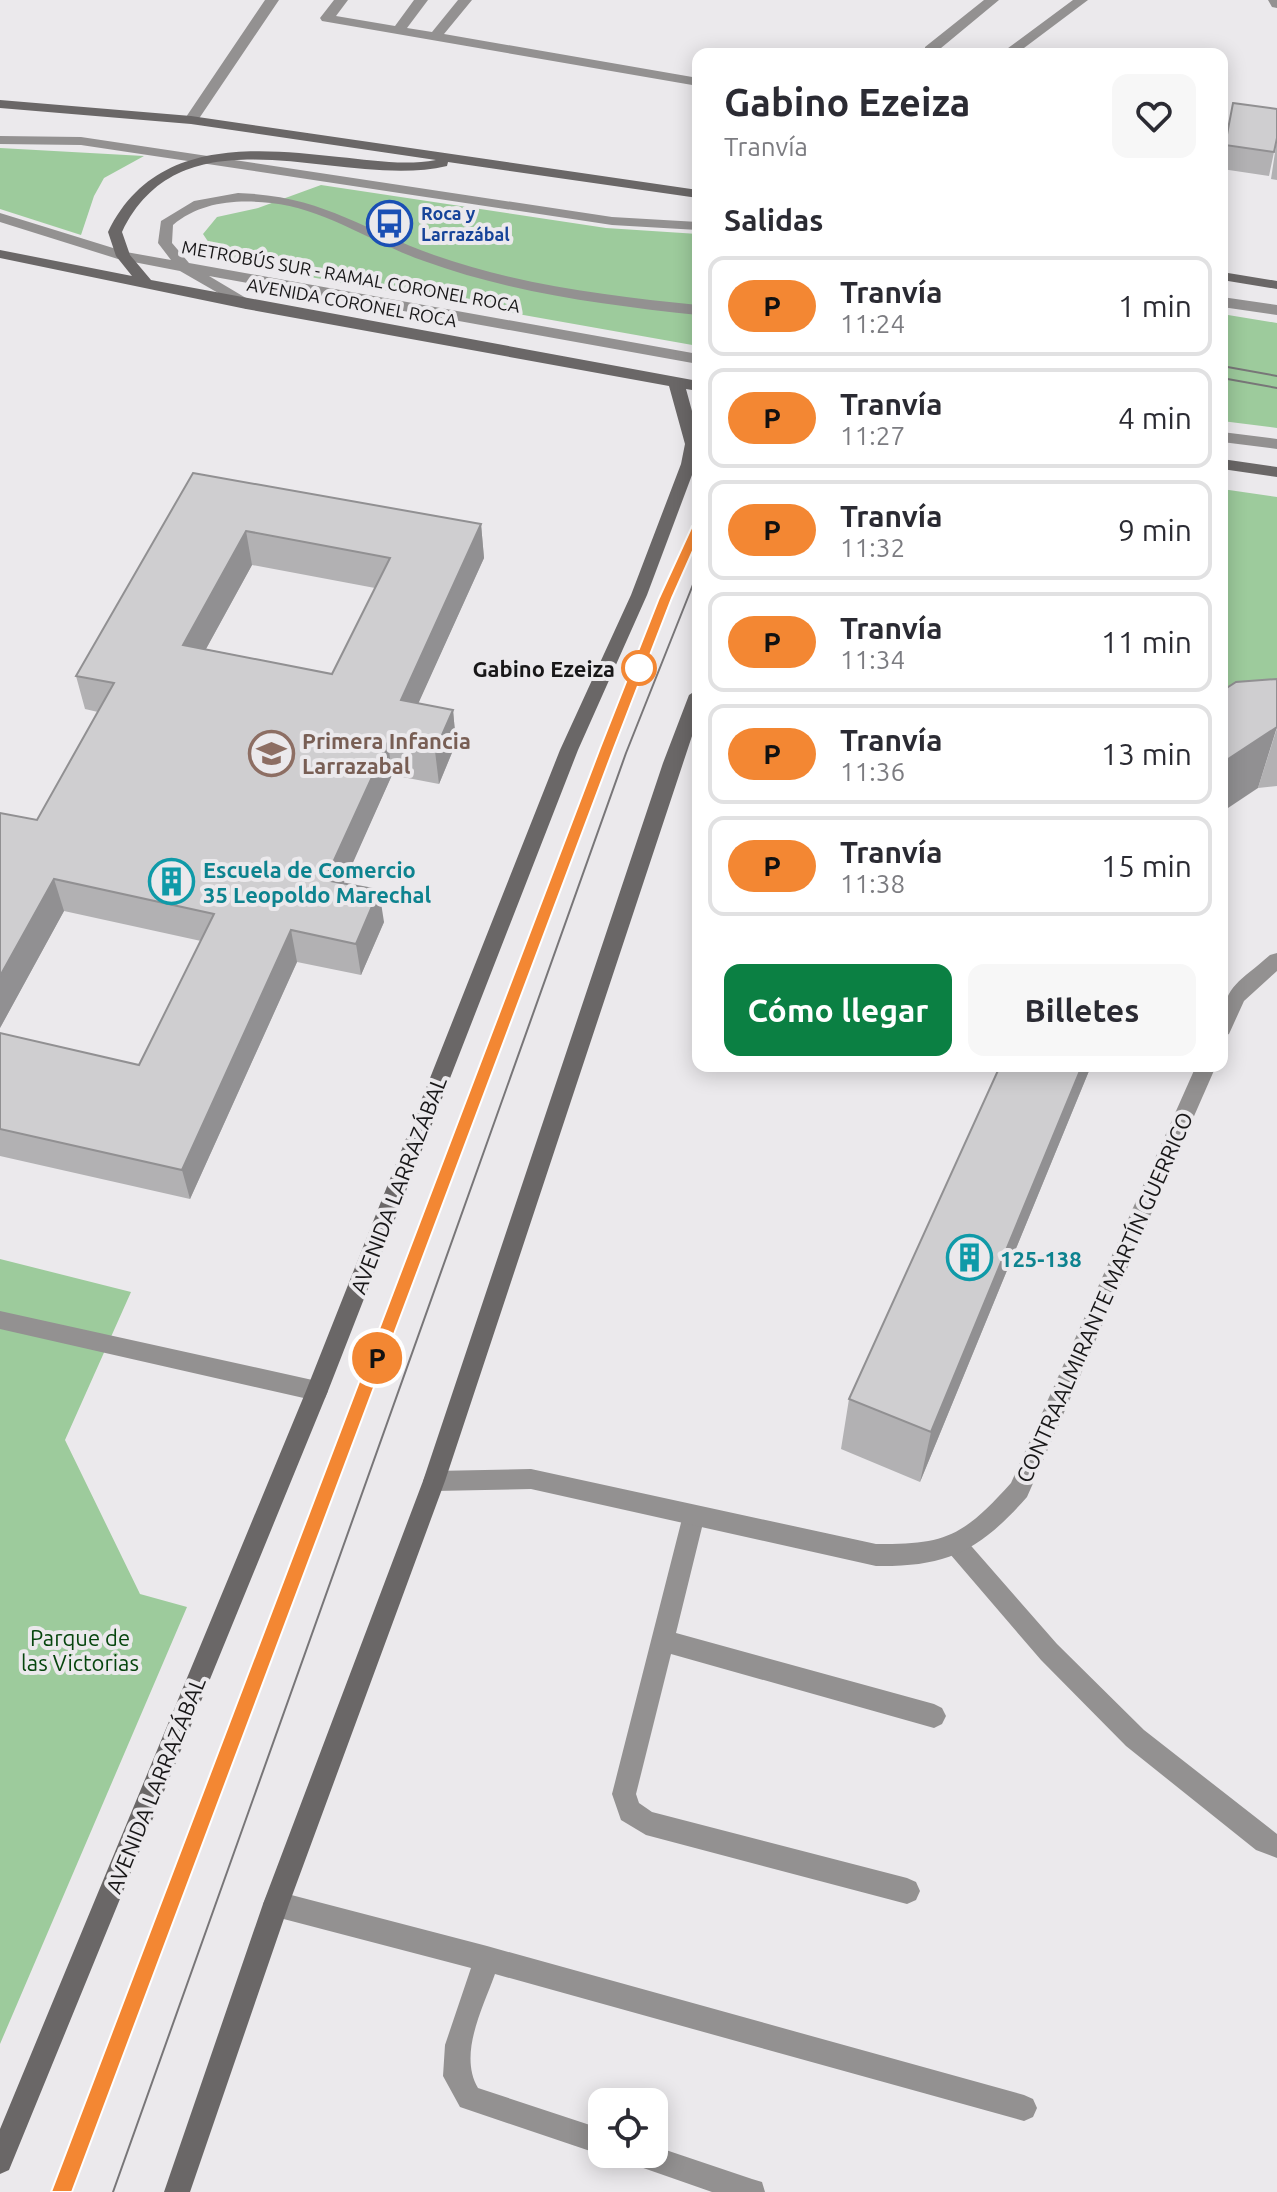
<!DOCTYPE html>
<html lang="es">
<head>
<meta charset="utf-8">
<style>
  :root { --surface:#fff; --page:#f7f7f7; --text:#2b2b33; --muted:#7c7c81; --line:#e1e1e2; --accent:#0b8043 }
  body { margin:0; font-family:Ubuntu,sans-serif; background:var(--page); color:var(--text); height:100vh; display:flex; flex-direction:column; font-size:30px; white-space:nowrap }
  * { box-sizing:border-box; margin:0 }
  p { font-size:26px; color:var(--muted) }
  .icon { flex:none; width:44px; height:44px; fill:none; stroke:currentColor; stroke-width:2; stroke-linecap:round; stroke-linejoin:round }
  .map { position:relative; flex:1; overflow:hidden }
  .panel { position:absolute; left:692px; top:48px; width:536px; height:1024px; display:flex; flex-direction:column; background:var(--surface); border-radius:16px; box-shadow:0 4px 20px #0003 }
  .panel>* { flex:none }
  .badge { padding:0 16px; border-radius:26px; font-size:28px; line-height:52px }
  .fabs { position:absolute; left:588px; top:2088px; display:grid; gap:16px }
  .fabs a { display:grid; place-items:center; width:80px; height:80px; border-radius:16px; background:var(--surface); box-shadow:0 4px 20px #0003; font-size:40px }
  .map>.badge { position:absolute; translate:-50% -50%; box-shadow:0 0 0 4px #fff }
  h2 { padding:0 32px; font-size:30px; line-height:72px }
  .round { display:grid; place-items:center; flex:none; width:84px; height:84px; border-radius:16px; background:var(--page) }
  .headline { display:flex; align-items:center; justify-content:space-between; height:136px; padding:0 32px }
  h1 { font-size:38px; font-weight:600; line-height:60px }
  .button { display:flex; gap:16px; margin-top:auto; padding:16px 32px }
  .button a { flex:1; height:92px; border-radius:16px; background:var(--accent); color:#fff; font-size:32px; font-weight:600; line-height:92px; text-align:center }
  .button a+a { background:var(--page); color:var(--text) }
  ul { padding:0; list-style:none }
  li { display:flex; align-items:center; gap:24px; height:100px; margin:0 16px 12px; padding:0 16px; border:4px solid var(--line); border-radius:16px }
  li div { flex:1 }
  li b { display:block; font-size:30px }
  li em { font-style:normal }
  li .badge { min-width:88px; font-weight:700; text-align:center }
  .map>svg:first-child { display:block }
  .green { fill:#9dcb9c }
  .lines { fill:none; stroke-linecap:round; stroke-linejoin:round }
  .service { fill:#939191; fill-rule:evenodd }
  .minor { fill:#939191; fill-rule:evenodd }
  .secondary { fill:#6a6767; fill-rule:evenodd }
  .tram { stroke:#787678; stroke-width:2 }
  .wall { fill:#b2b1b3; fill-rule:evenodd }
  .shaded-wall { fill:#919092 }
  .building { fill:#cfced0; stroke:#919092; stroke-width:2; fill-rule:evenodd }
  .line { fill:#f38733; stroke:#fff; stroke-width:2 }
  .stop-dot { fill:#fff; stroke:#f38733; stroke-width:4 }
  .labels { text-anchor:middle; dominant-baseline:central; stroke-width:8; stroke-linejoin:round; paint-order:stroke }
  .far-transit-label { font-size:18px; font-weight:bold; fill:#164399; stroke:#ebe9ec; text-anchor:start }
  .far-street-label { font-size:18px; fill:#181718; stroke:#ebe9ec }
  .stop-label { font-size:22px; font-weight:bold; fill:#181718; stroke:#ebe9ec; text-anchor:end }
  .education-label { font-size:22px; font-weight:bold; fill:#785e54; stroke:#ebe9ec; text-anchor:start }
  .culture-label { font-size:22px; font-weight:bold; fill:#0d838f; stroke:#ebe9ec; text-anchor:start }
  .street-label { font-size:22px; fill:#181718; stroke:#ebe9ec }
  .park-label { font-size:22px; fill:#06450d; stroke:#ebe9ec }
</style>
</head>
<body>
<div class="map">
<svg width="1277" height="2192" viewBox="0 0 1277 2192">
  <rect width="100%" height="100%" fill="#ebe9ec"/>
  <path class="green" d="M0,148l144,8 -40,22 -10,18 -13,39 -81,-26z
    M321,185l285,43 92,6v112l-450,-80 -33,-14 -12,-18 14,-17 41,-9z
    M1222,314l55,9v105l-55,-7z
    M1222,489l55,8v213l-55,4z
    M0,1259l131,33 -66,148 75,154 47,13 -187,437z"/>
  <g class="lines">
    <path class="service" d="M265,0h14l-83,123h-10l-2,-3z
      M0,136l81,1 531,80 86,5v8l-86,-5 -531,-80 -81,-1z
      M238,193c85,3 121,35 196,62 85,30 175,41 264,50v10c-92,-10 -186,-22 -274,-54 -52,-18 -98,-52 -153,-58 -35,-4 -71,-1 -98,22l-1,18 17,20 509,91v10l-489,-88 42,25v6l-5,2 -66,-38 -62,-12 -118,-37v-9l126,39 45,8 -13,-17 3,-22 33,-20z
      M1222,297l55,8v10l-55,-8z
      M1222,432l55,7v10l-55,-7z
      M0,1311l317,70 8,3 3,7 -3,7 -8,3 -317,-72z
      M694,1505l8,3 3,7 -29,118 258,71 8,4 4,8 -4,8 -8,4 -263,-74 -35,140 3,9 13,9 255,66 9,4 4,9 -4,9 -9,4 -261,-69 -25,-15 -9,-26 71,-279 3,-7z
      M958,1536l8,4 91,104 87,86 133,104v24l-21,-8 -130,-104 -85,-86 -91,-106 -3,-7 3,-7z
      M276,1891l211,55 537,149 9,4 4,9 -4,9 -9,4 -529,-147c-12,34 -37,80 -17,114l124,41v25h3l-3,1 -142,-48 -17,-31 2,-31 26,-77 -195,-51 -9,-4 -4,-9 4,-9z
      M654,2146l98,33 10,3 3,10h-53l-83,-29 -4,-9h29z"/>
    <path class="minor" d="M334,0h14l-12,16 59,10 19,-26h14l-21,28 25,4 26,-32h14l-28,34 254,44v8l-376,-65 -2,-3z
      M984,0h15l-64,53h-10v-6z
      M1073,0h15l-72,54h-16z
      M1268,0h9v8l-5,-1z
      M1277,953v18l-33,30 -15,33 -7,3c0,-52 12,-50 48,-82z
      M1196,1066h20l-189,431c-48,54 -79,70 -151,69l-345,-77 -97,2 -8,-3 -3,-7 3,-7 8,-3 97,-2 345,75c71,1 88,-9 135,-61z"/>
    <path class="secondary" d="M0,100l191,16 507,74v8l-250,-36 -1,4c-104,25 -263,-63 -325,66l8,23 21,25 547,101v10l-12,-2 12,44v26l-51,136 -69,155 -250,641 -319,779 -9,4v-45l306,-738 254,-641 71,-155 50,-131 4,-20 -16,-58 -423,-77 -246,-51v-8l132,26 -16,-20 -8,-24c45,-93 143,-85 231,-75 32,3 65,9 97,3l-245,-36 -191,-16z
      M1222,272l55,9v8l-55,-9z
      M1222,459l55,8v10l-55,-8z
      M698,689v29l-253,763 -156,423 -99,288h-26l99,-288 160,-423 240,-718 26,-68z"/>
    <path class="tram" d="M1222,366l55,10
      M1222,378l55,10
      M62,2192l545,-1444 91,-222
      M113,2192l513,-1439 72,-181"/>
  </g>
  <path class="wall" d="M1233,103l41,49 -5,24 -47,-7v-12z
    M1277,139v41l-6,-1z
    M193,473l288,51 3,34 -66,145 35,7 3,33 -17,41 -47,-9 -49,108 41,39 -23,53 -64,-13 -107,237 -190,-43v-123l139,32 62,-124 -137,-30 -64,117 37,-208 61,-108 -13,-3 -9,-33zM252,565l123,23 -43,86 -126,-25z
    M1277,728v58l-19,2 19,-60 -4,12z
    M1091,1066l-171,416 -79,-33 8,-50z"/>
  <path class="shaded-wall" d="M481,524l3,34 -79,175 -4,-33z
    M246,531l6,34 -62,113 -7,-33z
    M453,710l3,33 -17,41 -4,-33z
    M1277,727l-19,61 -36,24v-49z
    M388,742l4,33 -61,137 -6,-32z
    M54,879l10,32 -64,117v-52z
    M379,890l5,32 -23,53 -5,-31z
    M291,930l6,32 -107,237 -8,-29z
    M1082,1066h9l-171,416 11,-50z"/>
  <path class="building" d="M1233,103l44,6v29l-3,14 -49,-7z
    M193,473l288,51 -80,176 52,10 -18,41 -47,-9 -63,138 54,10 -23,54 -65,-14 -109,240 -182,-41v-96l139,32 75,-151 -160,-35 -54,97v-163l37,7 77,-137 -38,-7zM246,531l144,27 -58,116 -149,-29z
    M1277,679v48l-55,36v-72l14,-9z
    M1000,1066h82l-151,366 -82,-33z"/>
  <path class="line" d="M698,521l6,5 -32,72 -58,150 -542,1444h-21l549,-1444 59,-150 33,-72z"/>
  <defs>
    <symbol id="bus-ring" viewBox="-11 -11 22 22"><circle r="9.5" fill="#ebe9ec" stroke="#1a4fb4" stroke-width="1.5"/><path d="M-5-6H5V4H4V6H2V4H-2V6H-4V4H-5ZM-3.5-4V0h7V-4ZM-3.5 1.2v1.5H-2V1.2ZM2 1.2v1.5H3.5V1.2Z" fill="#1a4fb4"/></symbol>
    <symbol id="school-ring" viewBox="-11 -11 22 22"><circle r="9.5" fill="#ebe9ec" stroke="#8d6e63" stroke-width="1.5"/><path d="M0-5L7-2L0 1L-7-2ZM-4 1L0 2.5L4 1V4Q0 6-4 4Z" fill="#8d6e63"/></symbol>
    <symbol id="building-ring" viewBox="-11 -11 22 22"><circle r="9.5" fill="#ebe9ec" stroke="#0f9aa8" stroke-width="1.5"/><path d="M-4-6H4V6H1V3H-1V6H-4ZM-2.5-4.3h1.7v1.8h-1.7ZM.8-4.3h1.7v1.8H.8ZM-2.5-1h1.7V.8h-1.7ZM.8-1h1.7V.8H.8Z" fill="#0f9aa8"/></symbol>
  </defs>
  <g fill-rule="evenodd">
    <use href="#bus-ring" x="364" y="198" width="51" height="51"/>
    <use href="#school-ring" x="246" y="728" width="51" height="51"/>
    <use href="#building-ring" x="146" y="856" width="51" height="51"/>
    <use href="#building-ring" x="944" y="1232" width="51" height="51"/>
  </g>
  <circle class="stop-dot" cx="639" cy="668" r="16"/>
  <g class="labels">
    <g class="far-transit-label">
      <text x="421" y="213">Roca y<tspan x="421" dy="21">Larrazábal</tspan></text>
    </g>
    <g class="far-street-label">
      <text transform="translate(351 276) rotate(10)">METROBÚS SUR - RAMAL CORONEL ROCA</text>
      <text transform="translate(352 302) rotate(10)">AVENIDA CORONEL ROCA</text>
    </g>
    <g class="stop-label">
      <text x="615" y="668">Gabino Ezeiza</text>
    </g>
    <g class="education-label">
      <text x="302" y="740">Primera Infancia<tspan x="302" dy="25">Larrazabal</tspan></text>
    </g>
    <g class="culture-label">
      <text x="203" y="869">Escuela de Comercio<tspan x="203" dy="25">35 Leopoldo Marechal</tspan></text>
      <text x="1000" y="1258">125-138</text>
    </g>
    <g class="street-label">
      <text transform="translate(398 1185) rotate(-69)">AVENIDA LARRAZÁBAL</text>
      <text transform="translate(1104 1297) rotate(-66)">CONTRAALMIRANTE MARTÍN GUERRICO</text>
      <text transform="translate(155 1785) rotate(-68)">AVENIDA LARRAZÁBAL</text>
    </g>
    <g class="park-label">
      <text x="80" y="1637">Parque de<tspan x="80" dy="25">las Victorias</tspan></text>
    </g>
  </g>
</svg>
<div class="fabs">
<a><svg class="icon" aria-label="locate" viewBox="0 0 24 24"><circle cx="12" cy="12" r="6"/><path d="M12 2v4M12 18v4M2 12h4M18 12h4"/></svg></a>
</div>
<b class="badge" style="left:377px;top:1358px;background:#f38733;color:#111">P</b>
<section class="panel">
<div class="headline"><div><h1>Gabino Ezeiza</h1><p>Tranvía</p></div><a class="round"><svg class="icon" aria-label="heart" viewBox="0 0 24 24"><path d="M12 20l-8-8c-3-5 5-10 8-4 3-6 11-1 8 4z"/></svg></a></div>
<h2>Salidas</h2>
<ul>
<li><span class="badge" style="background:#f38733;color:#111">P</span><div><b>Tranvía</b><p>11:24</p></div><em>1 min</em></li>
<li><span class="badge" style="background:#f38733;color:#111">P</span><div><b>Tranvía</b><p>11:27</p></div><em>4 min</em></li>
<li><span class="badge" style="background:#f38733;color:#111">P</span><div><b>Tranvía</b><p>11:32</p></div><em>9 min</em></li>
<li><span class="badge" style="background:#f38733;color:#111">P</span><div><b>Tranvía</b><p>11:34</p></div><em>11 min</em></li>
<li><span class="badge" style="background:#f38733;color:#111">P</span><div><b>Tranvía</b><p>11:36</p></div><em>13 min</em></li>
<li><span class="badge" style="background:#f38733;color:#111">P</span><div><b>Tranvía</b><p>11:38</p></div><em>15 min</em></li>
</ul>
<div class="button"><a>Cómo llegar</a><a>Billetes</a></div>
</section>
</div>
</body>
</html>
